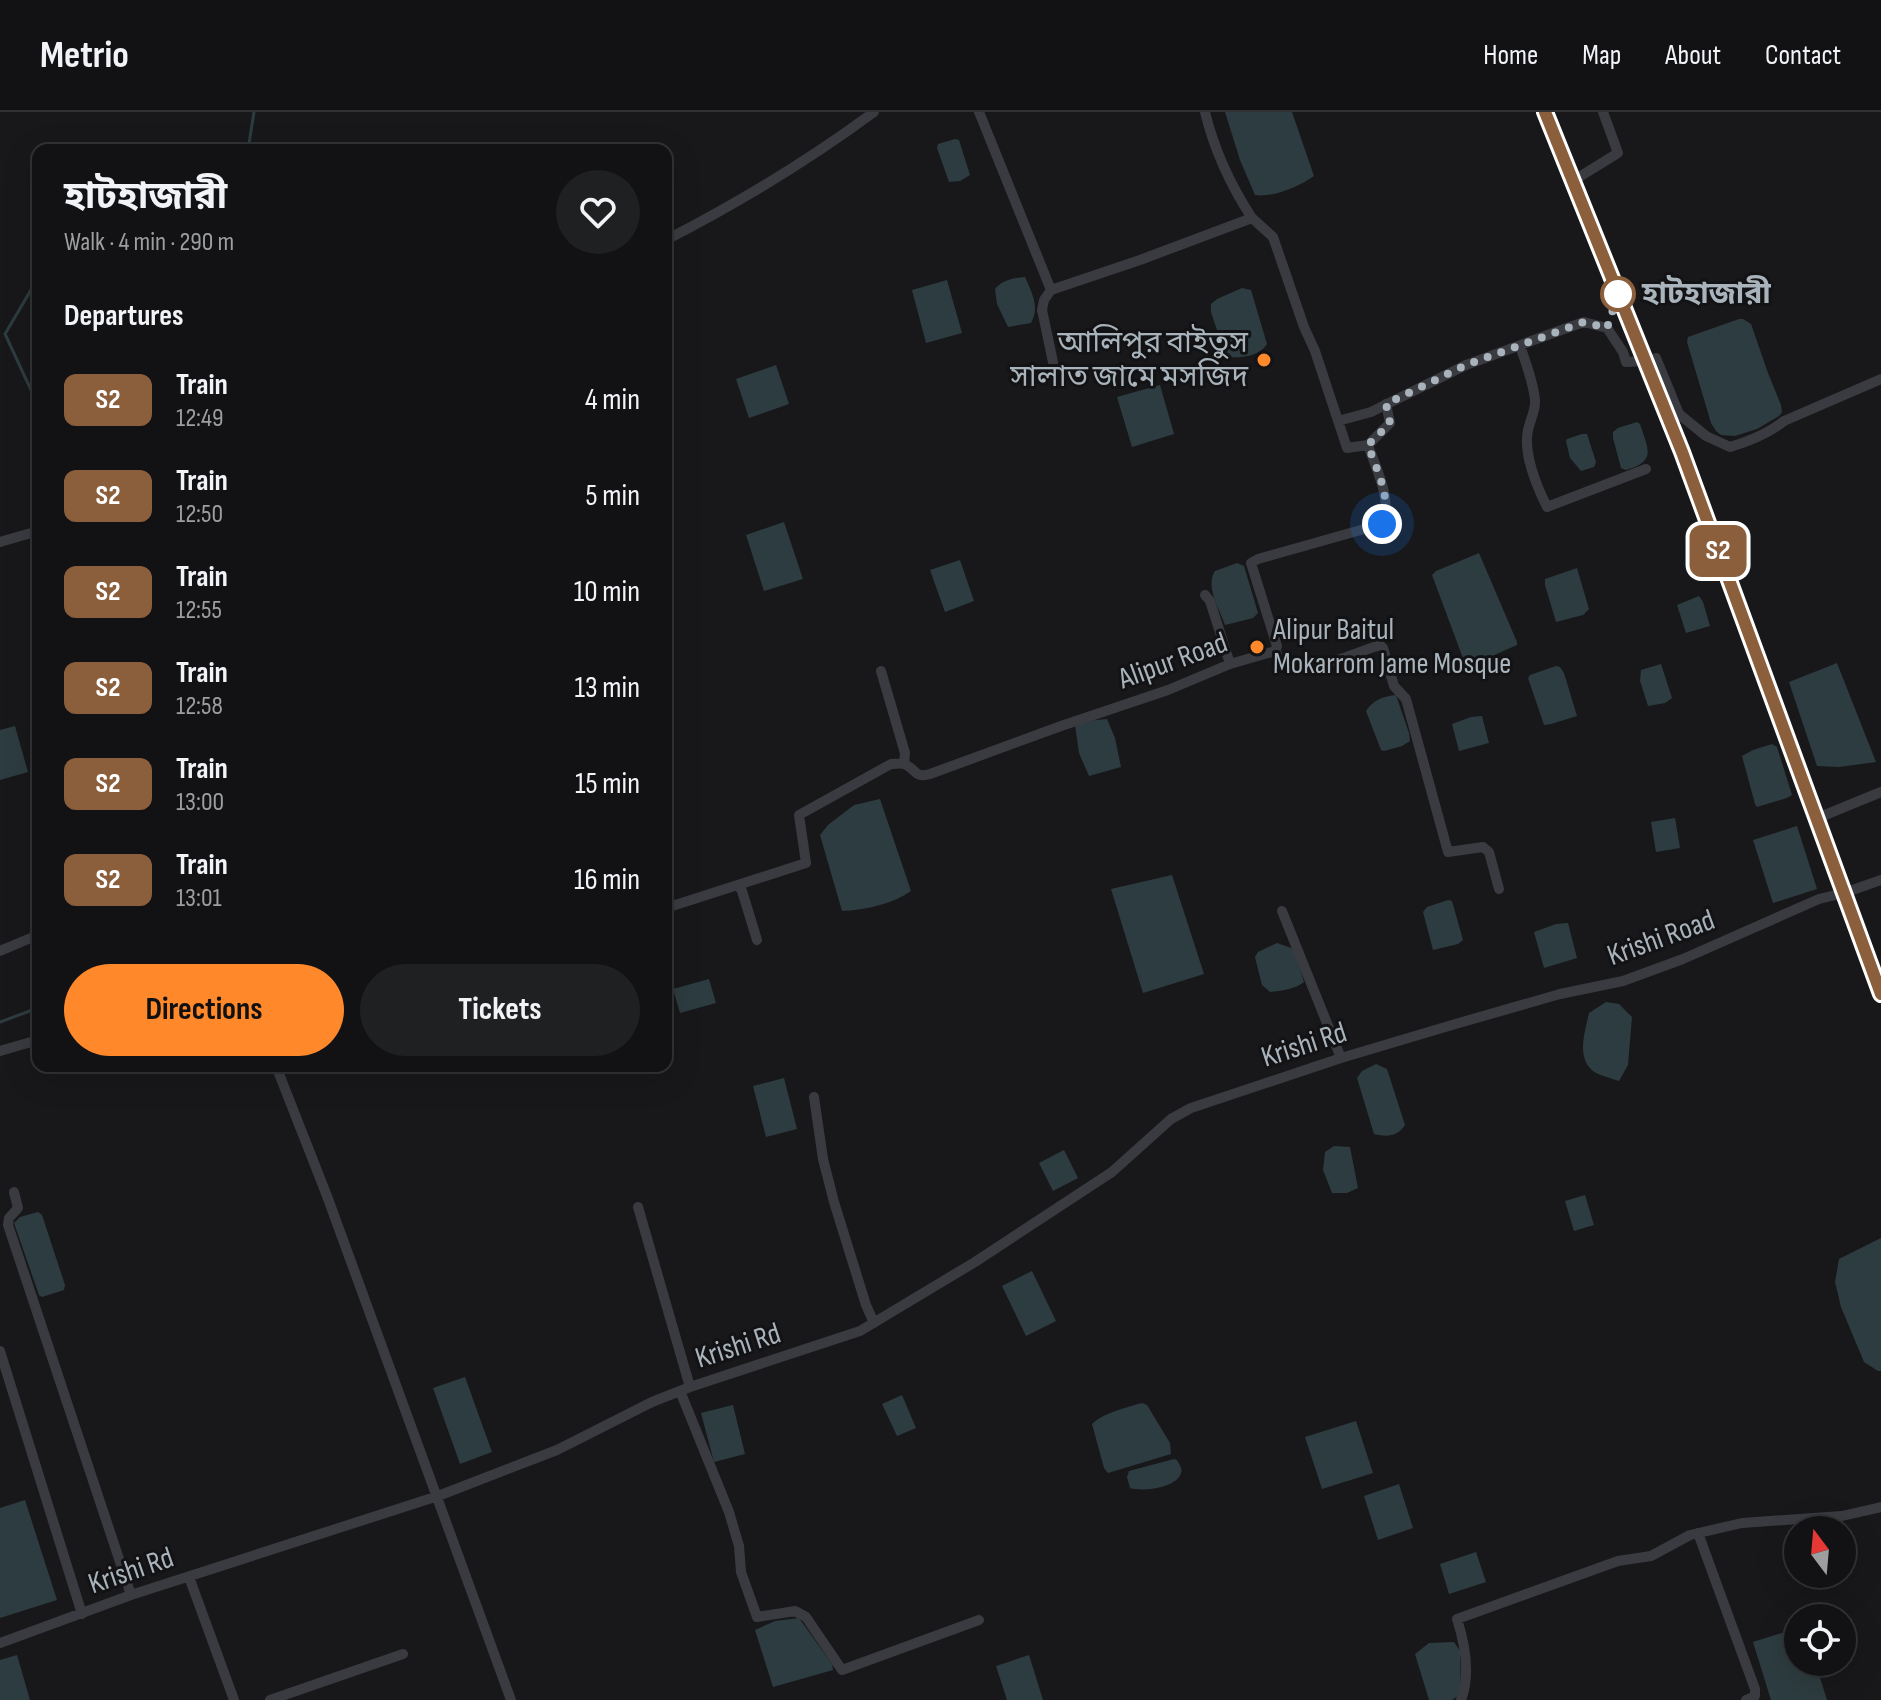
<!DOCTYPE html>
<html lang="en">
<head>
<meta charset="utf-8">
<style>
  :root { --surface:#121214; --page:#1f2022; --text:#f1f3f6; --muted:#9c9ea0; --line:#313234; --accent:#ff882b }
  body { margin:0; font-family:"Sofia Sans Condensed","Noto Sans Bengali",sans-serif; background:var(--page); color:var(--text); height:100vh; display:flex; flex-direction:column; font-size:30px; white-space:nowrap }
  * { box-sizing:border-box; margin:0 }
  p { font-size:26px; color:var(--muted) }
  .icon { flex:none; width:44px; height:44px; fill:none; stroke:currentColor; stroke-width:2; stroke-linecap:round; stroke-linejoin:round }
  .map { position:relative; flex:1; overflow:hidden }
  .panel { position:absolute; left:32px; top:32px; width:640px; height:928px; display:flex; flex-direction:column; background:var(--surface); border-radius:16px; box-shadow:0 8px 32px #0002,0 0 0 2px var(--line) }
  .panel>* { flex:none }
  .badge { padding:0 16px; border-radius:12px; font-size:28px; line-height:52px }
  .needle { width:52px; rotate:344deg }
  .fabs { position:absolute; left:1784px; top:1404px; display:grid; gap:16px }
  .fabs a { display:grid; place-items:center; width:72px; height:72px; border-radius:50%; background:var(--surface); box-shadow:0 8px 32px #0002,0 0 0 2px var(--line); font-size:40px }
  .you { position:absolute; width:40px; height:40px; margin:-20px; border:6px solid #fff; border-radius:50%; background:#1a73e8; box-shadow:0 0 0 12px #1a73e833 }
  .map>.badge { position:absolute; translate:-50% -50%; box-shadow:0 0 0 4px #fff }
  h2 { padding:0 32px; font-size:30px; line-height:72px }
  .round { display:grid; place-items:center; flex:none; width:84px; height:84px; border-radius:42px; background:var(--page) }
  .headline { display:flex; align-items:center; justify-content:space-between; height:136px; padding:0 32px }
  h1 { font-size:38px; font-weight:700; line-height:60px }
  .primary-button { display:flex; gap:16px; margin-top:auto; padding:16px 32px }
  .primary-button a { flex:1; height:92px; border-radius:48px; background:var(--accent); color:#111; font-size:32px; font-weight:700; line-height:92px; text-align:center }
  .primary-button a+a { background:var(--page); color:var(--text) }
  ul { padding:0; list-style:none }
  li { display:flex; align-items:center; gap:24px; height:96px; padding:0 32px }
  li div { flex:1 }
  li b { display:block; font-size:30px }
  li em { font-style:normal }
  li .badge { min-width:88px; font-weight:700; text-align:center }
  header { display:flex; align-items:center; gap:48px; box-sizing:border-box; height:112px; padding:0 40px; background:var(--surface); border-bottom:2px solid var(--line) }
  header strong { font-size:38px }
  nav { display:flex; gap:44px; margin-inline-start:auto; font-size:28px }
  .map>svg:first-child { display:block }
  .water { fill:#2d3c40 }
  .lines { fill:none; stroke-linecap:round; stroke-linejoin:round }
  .stream { stroke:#2d3c40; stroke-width:3 }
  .minor { stroke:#393b40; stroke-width:10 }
  .rail-casing { stroke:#4b5055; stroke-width:6 }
  .rail { stroke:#131315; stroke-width:3; stroke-dasharray:9; stroke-linecap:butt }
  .line-casing { stroke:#fff; stroke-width:18 }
  .line { stroke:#8b5e3c; stroke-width:12 }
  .walk { stroke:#a9b3bb; stroke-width:8; stroke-dasharray:0 14.4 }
  .stop-dot { fill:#fff; stroke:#8b5e3c; stroke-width:4 }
  .poi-dot { fill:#ff882b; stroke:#131315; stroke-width:3 }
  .labels { text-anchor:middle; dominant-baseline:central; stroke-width:6; stroke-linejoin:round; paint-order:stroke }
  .stop-label { font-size:30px; font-weight:bold; fill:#a9b3bb; stroke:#131315; text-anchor:start }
  .poi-label { font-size:30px; fill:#a9b3bb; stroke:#131315; text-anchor:end }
  .street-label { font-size:30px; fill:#a9b3bb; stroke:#131315 }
</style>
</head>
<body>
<header>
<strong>Metrio</strong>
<nav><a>Home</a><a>Map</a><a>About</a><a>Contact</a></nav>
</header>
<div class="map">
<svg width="1881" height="1588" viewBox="0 0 1881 1588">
  <rect width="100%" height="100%" fill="#18181a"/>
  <path class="water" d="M1225,0h67l22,64c-14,10 -41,22 -59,19l-15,-35z
    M955,27l4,1 11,35 -10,6 -11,1 -12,-34 1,-4z
    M1025,165c7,16 15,30 6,46l-23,4 -11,-23 -2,-15c7,-9 18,-11 30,-12z
    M947,168l15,53 -36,10 -14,-53z
    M1242,176l9,2 16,54c-8,13 -27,14 -41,13l-15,-45v-8l6,-5z
    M1739,207h4l8,5 17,49 13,32 1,7 -3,4 -22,13 -22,7 -14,-1 -5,-4 -5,-8 -24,-81 1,-5z
    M776,253l13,39 -40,14 -13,-39z
    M1160,273l14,49 -42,13 -15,-50z
    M1637,310l3,2c8,25 17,37 -14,46l-5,-2 -8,-30v-6l5,-4z
    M1582,322h5l9,28 -2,5 -13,4 -11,-13 -4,-17 1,-2z
    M784,410l19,57 -39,12 -18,-56z
    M1479,441l38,89v3l-43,19 -10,-3 -32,-86 4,-4z
    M960,448l14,41 -29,11 -15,-42z
    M1237,451l7,3 14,47 -5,5 -28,7c-6,-17 -20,-38 -10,-54z
    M1577,456l12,41 -6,6 -27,7 -11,-37v-6z
    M1699,484l4,6 7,24 -24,7 -9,-28z
    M1837,551l39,99 -37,5 -22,-1 -28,-84z
    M1661,552l11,34 -7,5 -17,3 -8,-25 1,-11z
    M1556,554l4,1 4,6 13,43 -26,8 -7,1 -16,-47 2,-3z
    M1396,583l13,38 1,8 -8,5 -18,5 -3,-1 -15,-39c7,-11 18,-15 30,-16z
    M1482,604l7,27 -30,8 -7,-27 19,-7z
    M1107,607l8,19 6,29 -32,9 -10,-23 -4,-28 12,-4z
    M15,614l13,46 -28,8v-50z
    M1772,632l5,3 15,48 -5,3 -30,9 -2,-3 -13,-48 11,-6z
    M880,687l31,92c-18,13 -46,19 -69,20l-22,-76 8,-10 26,-20z
    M1675,706l5,30 -24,4 -5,-30z
    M1797,714l20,63 -44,14 -20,-63z
    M1172,763l32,99 -61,19 -32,-104z
    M1448,788l4,1 11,39 -5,4 -25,6 -10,-38 4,-5z
    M1568,811l9,35 -33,10 -10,-36 22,-8z
    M1277,831l17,6 10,33c-9,7 -23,9 -34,10l-8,-7 -7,-28 3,-5z
    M709,867l7,24 -36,10 -7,-24z
    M1606,890l13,2 13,13 -4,48 -9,16c-8,-3 -19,-5 -26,-10 -17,-14 -8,-39 -4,-58z
    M1376,952l11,5 18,56c-8,12 -18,12 -31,9l-17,-56 5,-7z
    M784,966l13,51 -31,8 -13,-51z
    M1334,1034l16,1 8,41 -11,5h-15l-9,-23 2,-18z
    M1064,1038l14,28 -25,13 -14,-28z
    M1585,1083l9,30 -20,6 -9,-30z
    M38,1100l4,3 23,70 -1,5 -22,7 -3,-2 -25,-72 6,-6z
    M1881,1126v133h-3l-14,-9 -23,-55 -6,-25 4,-23z
    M1032,1159l24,50 -30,15 -24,-50z
    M465,1265l27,75 -32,12 -27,-76z
    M902,1283l14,33 -19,8 -15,-32z
    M1142,1291l5,2 23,38 1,11 -63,19 -4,-5 -12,-44c13,-12 33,-16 50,-21z
    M733,1293l12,49 -31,8 -13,-49z
    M1356,1309l17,52 -51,16 -17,-52z
    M1174,1347l3,1c2,4 6,9 4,13 -4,15 -39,19 -51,15l-3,-11 2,-6z
    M1399,1372l14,44 -35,12 -14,-44z
    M25,1388l32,100 -57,18v-110z
    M1476,1440l10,30 -37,12 -9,-30z
    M799,1506l33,46 1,6 -60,17 -18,-57 20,-9z
    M1798,1516v34h17l12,38h-56l-18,-58z
    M1454,1530l6,9 1,43 -9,6h-23l-14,-46 14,-11z
    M17,1543l13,45h-30v-40z
    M1029,1543l14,45h-36l-11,-34z"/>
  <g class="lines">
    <path class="stream" d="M248,38l6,-38
      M38,166l-33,56 33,71
      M0,910l38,-14"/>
    <path class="minor" d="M1205,0c9,37 26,74 47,106
      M1576,67l42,-26 -15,-41
      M666,128c72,-37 143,-80 208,-128
      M1051,178l-7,10 -2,10 11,52
      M1520,234c6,17 13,35 15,54 1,10 -5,20 -7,30 -5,23 9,57 19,77l99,-38
      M1338,309l33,-9 95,-47 98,-36 20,-7 23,6 16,24 3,10 19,-1 11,-3 23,56 27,22 24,11c20,-6 38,-13 54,-26l97,-42
      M1368,333l22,-22 -4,-19
      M0,430l38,-11
      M1205,483l5,6 20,63
      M1275,539c3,5 7,11 12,14 19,12 72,-14 93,-20l3,3 11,38 12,13 42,153 35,-5 6,5 10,37
      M881,559l24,82 -1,11
      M1825,703l56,-23
      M738,773l4,6 15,49
      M666,796l140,-45 -7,-48 92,-51c5,0 9,-1 13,0 12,4 10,15 26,10l131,-48 107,-36 62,-26 45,-13 2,-5 -26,-83 7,-4 124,-35c11,-24 -6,-55 -14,-79l-21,3 -32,-97 -11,-24 -31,-90 -21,-19 -112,42 -89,30 -72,-178
      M1282,799l59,147
      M0,839l38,-16
      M0,939l38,-11
      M276,954l51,130 184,504
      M814,985l9,62 11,43 32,103 8,18
      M14,1080l4,16 -9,10 -1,7 123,370
      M638,1095l52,180
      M0,1239l82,263
      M680,1279l49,121 10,34 2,26 16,45 38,-6 11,6 36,53 137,-50
      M1698,1421l57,156v7l-9,4
      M189,1465l45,123
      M0,1531l131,-48 307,-99 119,-46 95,-48 38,-15 170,-56 115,-69 137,-90 59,-53 20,-11 150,-50 111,-33 108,-31 63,-13 60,-22 136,-60 25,-6 37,-13
      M270,1588l133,-46
      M1461,1588c10,-26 4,-56 -4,-81l161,-58 33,-5 39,-21 52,-12 100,-7 39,-9"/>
    <defs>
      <path id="rail" d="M1545,0l137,340 199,542"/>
    </defs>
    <use href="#rail" class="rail-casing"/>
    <use href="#rail" class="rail"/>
  </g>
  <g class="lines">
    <defs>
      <path id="line" d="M1545,0l137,340 199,542"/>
    </defs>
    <use href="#line" class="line-casing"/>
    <use href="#line" class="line"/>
    <path class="walk" d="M1382,412c11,-24 -6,-55 -14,-79l22,-22 -4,-19 80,-39 118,-43 23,6 11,-34"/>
  </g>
  <circle class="stop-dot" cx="1618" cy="182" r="16"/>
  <g class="poi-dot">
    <circle cx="1264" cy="248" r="8"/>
    <circle cx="1257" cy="535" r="8"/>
  </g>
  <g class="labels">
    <g class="stop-label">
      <text x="1642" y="182">হাটহাজারী</text>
    </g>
    <g class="poi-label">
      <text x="1248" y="231">আলিপুর বাইতুস<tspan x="1248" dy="34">সালাত জামে মসজিদ</tspan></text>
      <text x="1273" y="518" text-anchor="start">Alipur Baitul<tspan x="1273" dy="34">Mokarrom Jame Mosque</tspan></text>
    </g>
    <g class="street-label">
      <text transform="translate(1173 549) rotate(-20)">Alipur Road</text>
      <text transform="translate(1661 826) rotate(-20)">Krishi Road</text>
      <text transform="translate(1304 933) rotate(-18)">Krishi Rd</text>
      <text transform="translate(738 1234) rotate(-18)">Krishi Rd</text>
      <text transform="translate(131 1459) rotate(-19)">Krishi Rd</text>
    </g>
  </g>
</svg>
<div class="fabs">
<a><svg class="needle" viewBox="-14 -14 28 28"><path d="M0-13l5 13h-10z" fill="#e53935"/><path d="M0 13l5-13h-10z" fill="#9c9ea0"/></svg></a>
<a><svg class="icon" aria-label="locate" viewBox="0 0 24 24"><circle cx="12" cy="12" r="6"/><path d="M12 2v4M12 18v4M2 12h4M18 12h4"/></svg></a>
</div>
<div class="you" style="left:1382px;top:412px"></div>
<b class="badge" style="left:1718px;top:439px;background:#8b5e3c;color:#fff">S2</b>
<section class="panel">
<div class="headline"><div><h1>হাটহাজারী</h1><p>Walk · 4 min · 290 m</p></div><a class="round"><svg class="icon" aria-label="heart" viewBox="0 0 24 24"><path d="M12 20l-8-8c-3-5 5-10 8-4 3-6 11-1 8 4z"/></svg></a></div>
<h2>Departures</h2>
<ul>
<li><span class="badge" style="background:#8b5e3c;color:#fff">S2</span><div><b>Train</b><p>12:49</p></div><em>4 min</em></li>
<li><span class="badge" style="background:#8b5e3c;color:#fff">S2</span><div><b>Train</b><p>12:50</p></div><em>5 min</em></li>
<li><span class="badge" style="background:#8b5e3c;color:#fff">S2</span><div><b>Train</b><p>12:55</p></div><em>10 min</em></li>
<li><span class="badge" style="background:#8b5e3c;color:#fff">S2</span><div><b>Train</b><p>12:58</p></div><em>13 min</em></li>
<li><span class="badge" style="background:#8b5e3c;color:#fff">S2</span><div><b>Train</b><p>13:00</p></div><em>15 min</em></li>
<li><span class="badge" style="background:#8b5e3c;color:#fff">S2</span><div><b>Train</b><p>13:01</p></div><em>16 min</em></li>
</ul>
<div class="primary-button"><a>Directions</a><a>Tickets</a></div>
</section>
</div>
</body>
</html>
